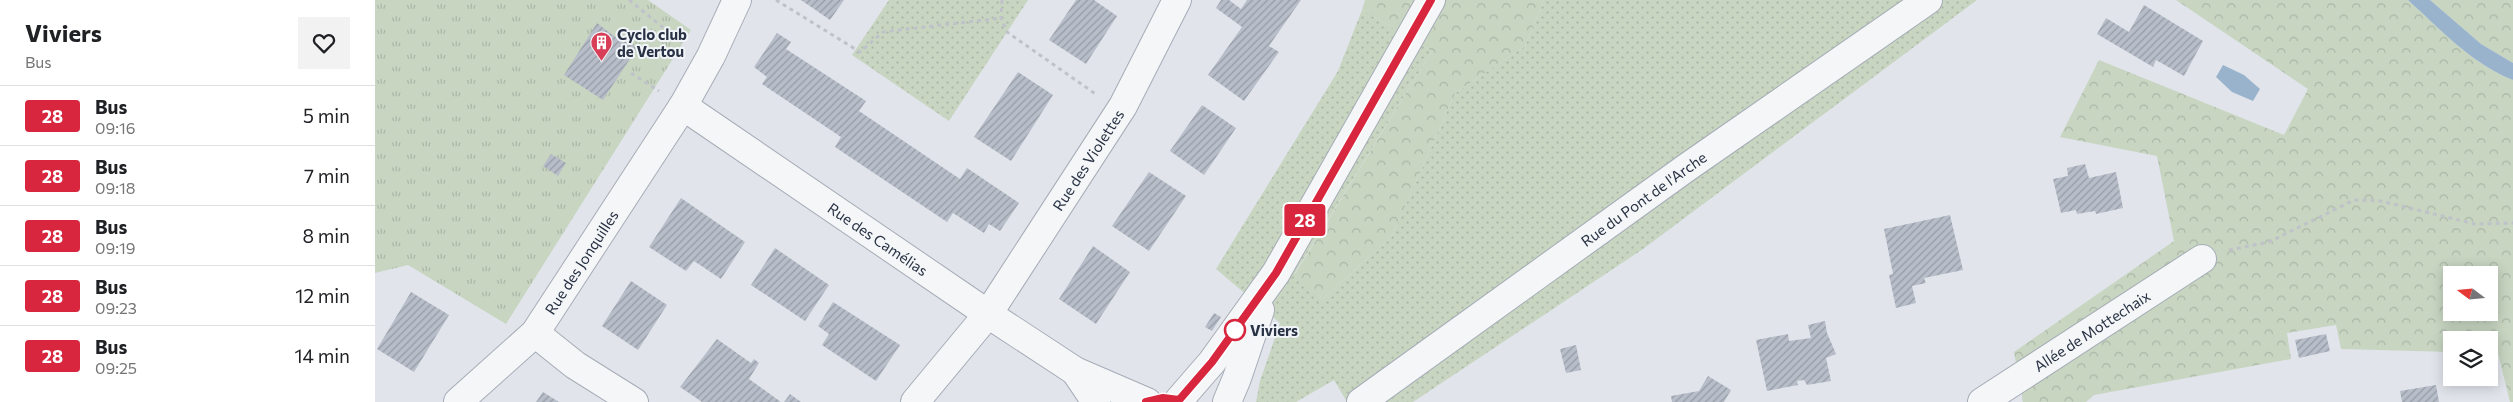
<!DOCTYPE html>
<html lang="en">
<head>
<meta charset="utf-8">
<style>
  :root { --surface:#fff; --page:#f2f2f2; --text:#202124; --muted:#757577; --line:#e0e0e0 }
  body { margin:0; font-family:Commissioner,sans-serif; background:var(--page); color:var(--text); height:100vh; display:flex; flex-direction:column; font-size:19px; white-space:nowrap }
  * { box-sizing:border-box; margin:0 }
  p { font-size:16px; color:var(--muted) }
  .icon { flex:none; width:28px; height:28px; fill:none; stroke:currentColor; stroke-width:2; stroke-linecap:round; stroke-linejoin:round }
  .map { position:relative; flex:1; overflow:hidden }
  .sheet { display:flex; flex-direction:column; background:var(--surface); width:375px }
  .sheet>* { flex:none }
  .badge { padding:0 10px; border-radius:4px; font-size:18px; line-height:32px }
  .needle { width:32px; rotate:286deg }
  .tools { position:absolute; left:2068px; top:266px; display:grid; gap:10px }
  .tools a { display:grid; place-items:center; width:55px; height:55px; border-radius:0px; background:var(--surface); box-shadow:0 2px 12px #0003; font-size:25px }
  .map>.badge { position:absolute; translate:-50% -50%; box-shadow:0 0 0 2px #fff }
  .round { display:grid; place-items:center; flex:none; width:52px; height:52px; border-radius:0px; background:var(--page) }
  .headline { display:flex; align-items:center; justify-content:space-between; height:85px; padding:0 25px }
  h1 { font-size:24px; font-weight:700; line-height:38px }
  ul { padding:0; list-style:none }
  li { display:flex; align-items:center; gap:15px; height:60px; padding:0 25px; border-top:1px solid var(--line) }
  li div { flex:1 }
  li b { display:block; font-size:19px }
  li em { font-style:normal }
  li .badge { min-width:55px; font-weight:700; text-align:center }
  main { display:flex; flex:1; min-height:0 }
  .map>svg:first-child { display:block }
  .grass { fill:url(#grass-dots) }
  .forest { fill:url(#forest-crowns); fill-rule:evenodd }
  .park { fill:url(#park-tufts) }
  .water { fill:#9ab3cd }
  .building { fill:url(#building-hatch) }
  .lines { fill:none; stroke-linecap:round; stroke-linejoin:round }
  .minor-casing { stroke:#a6acb6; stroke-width:30 }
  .path { stroke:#bfc3c9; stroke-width:3; stroke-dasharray:4 4; stroke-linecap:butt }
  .minor { stroke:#f4f6f8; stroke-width:28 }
  .line-casing { stroke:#fff; stroke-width:11 }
  .line { stroke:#d7263d; stroke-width:8 }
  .stop-dot { fill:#fff; stroke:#d7263d; stroke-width:2.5 }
  .labels { text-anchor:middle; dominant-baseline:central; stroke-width:4; stroke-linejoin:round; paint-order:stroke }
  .poi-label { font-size:15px; font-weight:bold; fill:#283244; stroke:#f1f4f8; text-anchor:start }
  .street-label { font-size:15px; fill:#283244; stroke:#f1f4f8 }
  .stop-label { font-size:15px; font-weight:bold; fill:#283244; stroke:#f1f4f8; text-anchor:start }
</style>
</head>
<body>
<main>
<section class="sheet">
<div class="headline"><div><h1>Viviers</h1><p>Bus</p></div><a class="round"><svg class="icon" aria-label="heart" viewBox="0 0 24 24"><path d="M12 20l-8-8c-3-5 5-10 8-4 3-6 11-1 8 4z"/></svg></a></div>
<ul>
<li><span class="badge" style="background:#d7263d;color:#fff">28</span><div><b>Bus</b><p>09:16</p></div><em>5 min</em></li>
<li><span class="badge" style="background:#d7263d;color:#fff">28</span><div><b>Bus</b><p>09:18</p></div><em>7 min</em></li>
<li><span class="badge" style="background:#d7263d;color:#fff">28</span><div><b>Bus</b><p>09:19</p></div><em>8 min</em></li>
<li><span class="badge" style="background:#d7263d;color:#fff">28</span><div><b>Bus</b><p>09:23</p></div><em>12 min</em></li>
<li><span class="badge" style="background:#d7263d;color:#fff">28</span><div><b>Bus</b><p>09:25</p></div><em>14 min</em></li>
</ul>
</section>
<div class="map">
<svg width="2138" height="402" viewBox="0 0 2138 402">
  <defs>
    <pattern id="grass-dots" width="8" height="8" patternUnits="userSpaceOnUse" patternTransform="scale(1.25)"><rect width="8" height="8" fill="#c7d5c1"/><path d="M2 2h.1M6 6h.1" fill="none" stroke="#abb7a7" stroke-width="1.8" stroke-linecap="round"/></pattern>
    <pattern id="forest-crowns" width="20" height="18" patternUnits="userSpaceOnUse" patternTransform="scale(1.25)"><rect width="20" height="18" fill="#c7d5c1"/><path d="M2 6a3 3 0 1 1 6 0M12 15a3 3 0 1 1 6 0" fill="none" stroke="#abb7a7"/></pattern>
    <pattern id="park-tufts" width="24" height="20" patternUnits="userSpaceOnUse" patternTransform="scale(1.25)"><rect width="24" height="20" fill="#c7d5c1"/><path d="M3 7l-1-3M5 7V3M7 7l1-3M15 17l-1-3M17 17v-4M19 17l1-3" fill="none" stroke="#abb7a7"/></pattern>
    <pattern id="building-hatch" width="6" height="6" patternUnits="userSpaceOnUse" patternTransform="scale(1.25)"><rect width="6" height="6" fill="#b8bec9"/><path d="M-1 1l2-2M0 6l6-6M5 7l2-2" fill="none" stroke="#969ba5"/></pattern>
  </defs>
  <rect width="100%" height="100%" fill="#e1e5eb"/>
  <path class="grass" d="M514,0h139l-79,121 -97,-66z
    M1169,0h433l-334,249 -230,153h-66l-13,-22 -38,22h-40l4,-21 20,-58 -64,-54 122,-198 24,-61 70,41 -137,222 28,26 69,-63 63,-143 70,-47z"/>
  <path class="forest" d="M990,0h179l-19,46 -70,47 -63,143 -69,63 -28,-25 137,-223 -70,-41z
    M1801,0h232c33,30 63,63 105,80v322h-3l-12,-49 -9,-1v-12h-38v12l-110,-3 -5,-24 -49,8 4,26 -197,36 -8,7h-63l-9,-50 160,-111 -17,-85 -97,-19 39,-77 185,75 24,-46zM2076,275h38v37h-38z
    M2055,0h83v63l-32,-19z"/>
  <path class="park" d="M0,0h273l43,30 -185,294 -98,-59 -33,8z"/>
  <path class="water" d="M2033,0h22l51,44 32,19v17c-42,-17 -72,-50 -105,-80z
    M1848,65l21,10 16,14 -7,12 -21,-9 -16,-15z"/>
  <path class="building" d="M426,0h43l-14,20z
    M701,0h18l23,16 -31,48 -37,-24z
    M846,0h8l12,9 6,-9h54l-32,46 10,6 -35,49 -36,-26 34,-48 -26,-19z
    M1769,5l59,36 -19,35 -28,-16 -3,7 -56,-33 9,-16 23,14z
    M222,23l26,20 2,-2 12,7 -34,52 -39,-25z
    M402,33l14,9 -5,7 80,52 -7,10 101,68 7,-11 52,35 -19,28 -11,-7 -5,9 -31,-20 -6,9 -112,-75 6,-10 -79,-53 5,-7 -13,-10z
    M643,72l35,23 -42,66 -37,-24z
    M827,105l34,23 -32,47 -34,-24z
    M176,154l15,9 -8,13 -15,-10z
    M1710,164l4,14 27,-6 7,36 -27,6 -1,-3 -18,3 -1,-4 -15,3 -8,-34 15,-3 -1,-8z
    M774,172l37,24 -37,55 -37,-25z
    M306,198l64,44 -24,37 -27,-18 -8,10 -37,-24z
    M1575,215l13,55 -39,8 2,5 -14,3 4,17 -20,5 -7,-33 4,-1 -9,-45z
    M718,246l37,26 -34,52 -37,-25z
    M400,248l54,37 -24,36 -54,-36z
    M256,281l36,24 -29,45 -36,-24z
    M36,292l38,23 -35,57 -37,-23z
    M458,302l67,43 -24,36 -54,-36 7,-11 -11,-8z
    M839,313l7,4 -9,14 -7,-4z
    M1450,321l2,12 9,21 -10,4 5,23 -24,4 -3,-5 -7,1 1,4 -31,6 -11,-51 32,-6 1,7 22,-3 -3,-13z
    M1951,334l4,17 -31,7 -4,-18z
    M342,339l34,24 3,-4 5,4 -10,16 32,23h-79l-22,-15z
    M1201,345l5,25 -15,3 -6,-24z
    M1333,376l23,14 -7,12h-52l-1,-6 28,-5z
    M2061,385l3,17h-37l-2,-11z
    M168,392l16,10h-23z
    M415,394l11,8h-17z"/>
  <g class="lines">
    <defs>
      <g id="minor">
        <path id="s1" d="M308,106l305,208 87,57 72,31"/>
        <path d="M160,333l40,32 59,37"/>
        <path d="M700,371l21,31"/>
        <path d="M804,400l33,-38 64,-89 155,-273"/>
        <path id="s2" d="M83,402l77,-69 148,-227 28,-50 26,-56"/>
        <path id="s3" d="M540,402l73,-88 135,-208 54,-106"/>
        <path d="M852,402l10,-24 23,-68"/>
        <path id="s4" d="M986,402l325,-234 242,-168"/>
        <path id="s5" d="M1607,402l220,-143"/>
      </g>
    </defs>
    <use href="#minor" class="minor-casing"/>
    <path class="path" d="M254,0l56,45
      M401,0l84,52 23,-20 118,-14
      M627,0l-1,18 6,14 90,63
      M256,73l28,18
      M1854,250l40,-8 85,-42 27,1 94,23 38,-1"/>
    <use href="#minor" class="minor"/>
  </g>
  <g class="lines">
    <defs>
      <path id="line" d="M771,402l17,-4 16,2 33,-38 64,-89 155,-273"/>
    </defs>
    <use href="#line" class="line-casing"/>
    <use href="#line" class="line"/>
  </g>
  <defs>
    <symbol id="building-pin" viewBox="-11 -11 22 30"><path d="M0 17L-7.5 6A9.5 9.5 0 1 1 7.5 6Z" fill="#d83e57" stroke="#f1f4f8"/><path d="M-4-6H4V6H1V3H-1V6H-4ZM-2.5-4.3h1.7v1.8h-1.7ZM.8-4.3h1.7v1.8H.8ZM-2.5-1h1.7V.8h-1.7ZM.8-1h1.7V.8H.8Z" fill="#fff"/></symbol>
  </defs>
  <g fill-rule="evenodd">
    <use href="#building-pin" x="214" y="30" width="25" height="34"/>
  </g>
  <circle class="stop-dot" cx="860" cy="330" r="10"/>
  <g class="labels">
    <g class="poi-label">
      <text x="242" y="34">Cyclo club<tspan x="242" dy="17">de Vertou</tspan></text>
    </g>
    <g class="street-label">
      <text stroke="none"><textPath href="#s3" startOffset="298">Rue des Violettes</textPath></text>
      <text stroke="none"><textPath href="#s4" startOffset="348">Rue du Pont de l'Arche</textPath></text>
      <text stroke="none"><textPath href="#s1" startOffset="236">Rue des Camélias</textPath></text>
      <text stroke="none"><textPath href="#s2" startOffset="188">Rue des Jonquilles</textPath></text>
      <text stroke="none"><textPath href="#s5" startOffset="131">Allée de Mottechaix</textPath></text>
    </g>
    <g class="stop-label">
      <text x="875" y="330">Viviers</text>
    </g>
  </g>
</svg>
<div class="tools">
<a><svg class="needle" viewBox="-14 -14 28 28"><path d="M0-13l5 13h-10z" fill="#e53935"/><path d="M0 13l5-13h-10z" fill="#757577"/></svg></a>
<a><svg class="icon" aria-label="layers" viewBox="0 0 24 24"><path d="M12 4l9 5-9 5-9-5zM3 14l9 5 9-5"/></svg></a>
</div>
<b class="badge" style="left:930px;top:220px;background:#d7263d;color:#fff">28</b>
</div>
</main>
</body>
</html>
